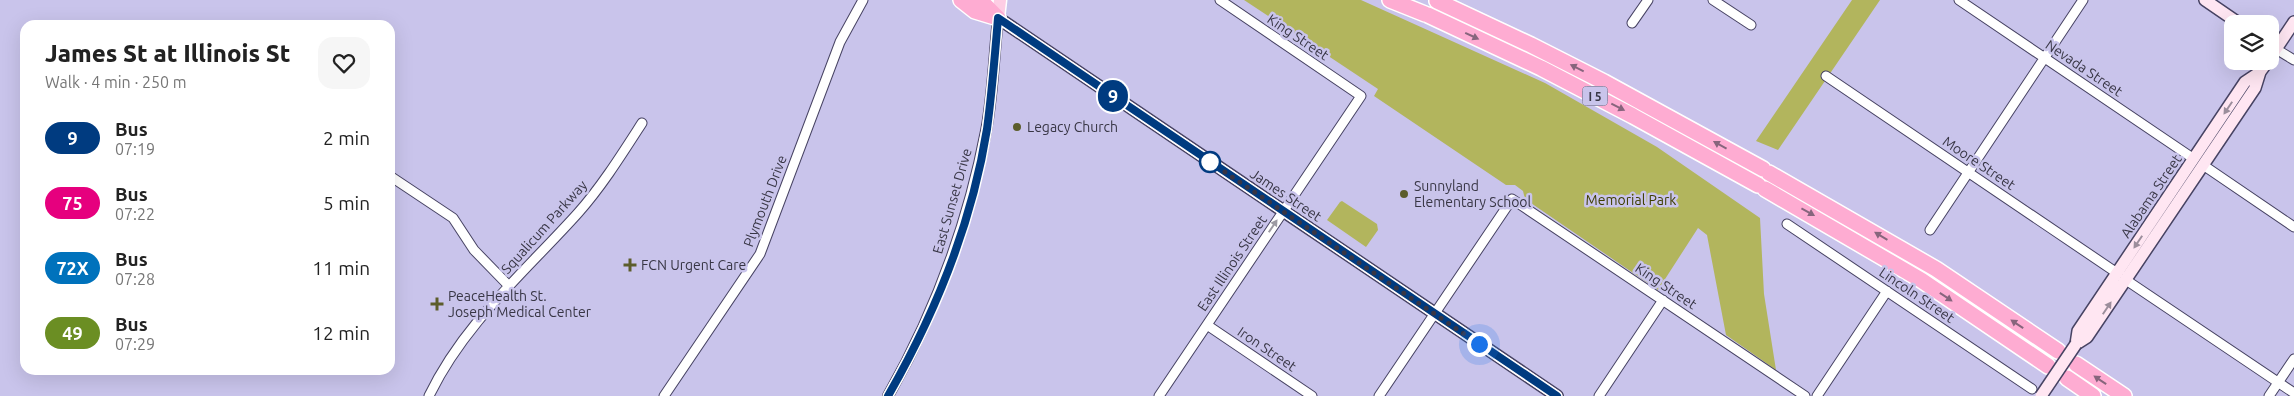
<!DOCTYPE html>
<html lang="en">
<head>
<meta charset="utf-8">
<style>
  :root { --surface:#fff; --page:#f6f6f6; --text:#222; --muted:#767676 }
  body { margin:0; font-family:Ubuntu,sans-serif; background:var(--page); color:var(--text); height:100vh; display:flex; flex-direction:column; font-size:19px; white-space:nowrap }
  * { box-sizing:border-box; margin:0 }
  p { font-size:16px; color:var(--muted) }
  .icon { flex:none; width:28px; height:28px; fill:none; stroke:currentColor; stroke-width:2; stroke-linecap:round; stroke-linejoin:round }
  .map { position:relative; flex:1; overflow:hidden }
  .drawer { position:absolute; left:20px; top:20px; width:375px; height:355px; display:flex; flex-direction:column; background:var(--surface); border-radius:15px; box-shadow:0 5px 20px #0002 }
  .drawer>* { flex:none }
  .badge { padding:0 10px; border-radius:16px; font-size:18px; line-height:32px }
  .buttons { position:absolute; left:2224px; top:15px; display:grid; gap:10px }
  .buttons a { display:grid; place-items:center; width:55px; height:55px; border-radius:10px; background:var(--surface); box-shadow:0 5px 20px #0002; font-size:25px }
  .you { position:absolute; width:25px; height:25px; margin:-12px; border:4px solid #fff; border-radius:50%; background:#1a73e8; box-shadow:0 0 0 8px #1a73e833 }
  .map>.badge { position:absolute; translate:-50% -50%; box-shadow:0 0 0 2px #fff }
  .round { display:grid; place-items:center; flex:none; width:52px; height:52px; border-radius:15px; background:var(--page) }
  .overview { display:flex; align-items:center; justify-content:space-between; height:85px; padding:0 25px }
  h1 { font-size:24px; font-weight:800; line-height:38px }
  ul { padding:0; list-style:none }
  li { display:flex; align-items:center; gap:15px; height:65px; padding:0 25px }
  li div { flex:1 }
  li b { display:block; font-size:19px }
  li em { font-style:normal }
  li .badge { min-width:55px; font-weight:700; text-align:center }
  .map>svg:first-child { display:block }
  .green { fill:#b2b55d }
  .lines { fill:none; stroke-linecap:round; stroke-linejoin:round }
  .minor-casing { stroke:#474363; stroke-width:11 }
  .tertiary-casing { stroke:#474363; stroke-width:12 }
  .secondary-casing { stroke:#474363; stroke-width:14 }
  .primary-casing { stroke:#fff; stroke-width:15 }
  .motorway-casing { stroke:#fff; stroke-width:18 }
  .minor { stroke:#fff; stroke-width:9 }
  .tertiary { stroke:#fff; stroke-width:10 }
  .secondary { stroke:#ffe6f2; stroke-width:11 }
  .primary { stroke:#fecde4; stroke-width:12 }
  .motorway { stroke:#feacd2; stroke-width:15 }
  .secondary-bridge-casing { stroke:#474363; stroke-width:14; stroke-linecap:butt }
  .secondary-bridge { stroke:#ffe6f2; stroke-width:11 }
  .oneway { fill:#87657d }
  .oneway2 { fill:#9c8e9c }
  .oneway3 { fill:#9c9aa2 }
  .line-casing { stroke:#fff; stroke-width:11 }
  .line { stroke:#003b80; stroke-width:8 }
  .walk { stroke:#383645; stroke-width:5; stroke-dasharray:0 9 }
  .poi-dot { fill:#5c5d2b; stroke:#c9c4eb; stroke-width:2 }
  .stop-dot { fill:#fff; stroke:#003b80; stroke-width:2.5 }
  .labels { text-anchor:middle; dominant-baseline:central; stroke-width:5; stroke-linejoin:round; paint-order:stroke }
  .shield { fill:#c9c4eb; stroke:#646177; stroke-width:1 }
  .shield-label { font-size:12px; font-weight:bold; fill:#383645 }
  .street-label { font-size:14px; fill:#383645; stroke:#c9c4eb }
  .poi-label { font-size:14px; fill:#383645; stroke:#c9c4eb; text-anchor:start }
  .park-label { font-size:14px; fill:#3e3e00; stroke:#c9c4eb }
</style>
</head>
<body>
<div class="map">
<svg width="2294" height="396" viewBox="0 0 2294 396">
  <rect width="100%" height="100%" fill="#c9c4eb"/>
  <path class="green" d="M1244,0h117l184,83 112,64 103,71 4,76 12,76 -50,-35 -19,-100 -9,-7 -40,62 -133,-91 -2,-8 -8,-6h-9l-132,-89 4,-7z
    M1852,0h28l-102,150 -22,-9z
    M1342,201l35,23 1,6 -12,17 -39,-27 13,-18z"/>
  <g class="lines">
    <defs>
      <path id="minor" d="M1713,0l38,25
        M1959,0l235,159
        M1632,23l16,-23
        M2276,49l18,11
        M1826,76l291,197
        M2203,165l91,62
        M390,176l63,42 21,32 35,36
        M1787,224l245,165
        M1930,230l153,-230
        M2126,280l168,113
        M1207,325l105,71
        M429,396c35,-73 96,-124 149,-183 24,-27 44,-59 64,-90
        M664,396l96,-142 80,-212 23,-42
        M1159,396l202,-300 -141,-96
        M1379,396l133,-197 293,197
        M1599,396l64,-96
        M1817,396l70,-105
        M2269,396l25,-37"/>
      <path id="tertiary" d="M888,396c47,-83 80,-171 98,-265 7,-37 8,-75 12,-113"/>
      <path id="secondary" d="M2205,0l35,24
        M998,18l559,378
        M2270,58l24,-36
        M2076,344l11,-7 168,-249 5,-16 8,-11
        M2076,344l2,-13 167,-249 15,-10"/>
      <path id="primary" d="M998,18l2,-18"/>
      <path id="motorway" d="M961,0l14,11 23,7
        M980,0l17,17
        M1390,0l35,14
        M1437,1l94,44 73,37 159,87
        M1428,15l113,53 92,48 125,69
        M1769,173l167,96 122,82
        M1765,189l156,91 127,86
        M2076,364l48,32
        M2067,378l26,18"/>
    </defs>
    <use href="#minor" class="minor-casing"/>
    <use href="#tertiary" class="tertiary-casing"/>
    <use href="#secondary" class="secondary-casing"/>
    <use href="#primary" class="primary-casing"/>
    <use href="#motorway" class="motorway-casing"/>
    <use href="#minor" class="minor"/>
    <use href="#tertiary" class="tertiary"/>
    <use href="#secondary" class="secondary"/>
    <use href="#primary" class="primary"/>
    <use href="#motorway" class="motorway"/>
    <defs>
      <path id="secondary-bridge" d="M2041,396l35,-52"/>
    </defs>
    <use href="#secondary-bridge" class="secondary-bridge-casing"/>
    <use href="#secondary-bridge" class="secondary-bridge"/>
  </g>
  <defs><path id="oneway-solid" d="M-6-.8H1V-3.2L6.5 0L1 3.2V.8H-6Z" transform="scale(1.25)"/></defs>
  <g class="oneway">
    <use href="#oneway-solid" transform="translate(1472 36) rotate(25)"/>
    <use href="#oneway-solid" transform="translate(1577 68) rotate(-153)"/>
    <use href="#oneway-solid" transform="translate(1618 107) rotate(27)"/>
    <use href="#oneway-solid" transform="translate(1720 145) rotate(-151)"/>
    <use href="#oneway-solid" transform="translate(1808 212) rotate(29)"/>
    <use href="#oneway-solid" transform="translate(1881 236) rotate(-149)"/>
    <use href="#oneway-solid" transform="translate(1946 297) rotate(34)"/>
    <use href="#oneway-solid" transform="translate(2017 324) rotate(-146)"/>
    <use href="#oneway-solid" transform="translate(2100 380) rotate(-146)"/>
  </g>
  <g class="oneway2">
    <use href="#oneway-solid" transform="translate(2228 108) rotate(124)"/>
    <use href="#oneway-solid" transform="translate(2138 242) rotate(124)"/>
    <use href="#oneway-solid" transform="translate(2107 308) rotate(-56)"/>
  </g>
  <use class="oneway3" href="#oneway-solid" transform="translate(1273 226) rotate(-56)"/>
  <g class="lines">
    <defs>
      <path id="line" d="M888,396c47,-82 84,-173 99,-267 5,-37 8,-74 11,-111l559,378"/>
    </defs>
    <use href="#line" class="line-casing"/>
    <use href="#line" class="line"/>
    <path class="walk" d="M1210,162l269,182"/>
  </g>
  <g class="poi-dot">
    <circle cx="1017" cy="127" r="5"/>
    <circle cx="1404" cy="194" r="5"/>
    <path d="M627.5 257.5h5v5h5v5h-5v5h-5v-5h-5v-5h5z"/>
    <path d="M434.5 296.5h5v5h5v5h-5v5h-5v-5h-5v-5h5z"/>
  </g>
  <circle class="stop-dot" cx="1210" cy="162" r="10"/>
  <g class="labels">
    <rect class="shield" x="1582.5" y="86.5" width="25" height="19" rx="4"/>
    <g class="shield-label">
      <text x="1595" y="96">I 5</text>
    </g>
    <g class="street-label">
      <text transform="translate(1298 37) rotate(34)">King Street</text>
      <text transform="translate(2084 68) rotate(34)">Nevada Street</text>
      <text transform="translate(1979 163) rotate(34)">Moore Street</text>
      <text transform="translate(1286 195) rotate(34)">James Street</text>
      <text transform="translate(2151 196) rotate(-56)">Alabama Street</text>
      <text transform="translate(765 201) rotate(-69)">Plymouth Drive</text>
      <text transform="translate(952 201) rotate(-74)">East Sunset Drive</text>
      <text transform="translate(544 227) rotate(-48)">Squalicum Parkway</text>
      <text transform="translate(1232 263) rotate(-56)">East Illinois Street</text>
      <text transform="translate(1666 286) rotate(34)">King Street</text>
      <text transform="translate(1917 295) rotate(34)">Lincoln Street</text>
      <text transform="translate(1267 349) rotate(34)">Iron Street</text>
    </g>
    <g class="poi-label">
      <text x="1027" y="127">Legacy Church</text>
      <text x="1414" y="186">Sunnyland<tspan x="1414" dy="16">Elementary School</tspan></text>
      <text x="641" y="265">FCN Urgent Care</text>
      <text x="448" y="296">PeaceHealth St.<tspan x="448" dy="16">Joseph Medical Center</tspan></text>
    </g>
    <g class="park-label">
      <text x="1631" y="200">Memorial Park</text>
    </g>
  </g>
</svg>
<div class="buttons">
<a><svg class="icon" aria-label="layers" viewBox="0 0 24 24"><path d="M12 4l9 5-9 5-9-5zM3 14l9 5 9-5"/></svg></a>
</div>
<div class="you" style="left:1479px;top:344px"></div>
<b class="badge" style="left:1113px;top:96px;background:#003b80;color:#fff">9</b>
<section class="drawer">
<div class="overview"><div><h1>James St at Illinois St</h1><p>Walk · 4 min · 250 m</p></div><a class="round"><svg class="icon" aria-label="heart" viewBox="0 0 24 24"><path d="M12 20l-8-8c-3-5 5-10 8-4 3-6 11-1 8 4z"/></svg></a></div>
<ul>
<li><span class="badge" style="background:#003b80;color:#fff">9</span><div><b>Bus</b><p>07:19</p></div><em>2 min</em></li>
<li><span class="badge" style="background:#e6007e;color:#fff">75</span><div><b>Bus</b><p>07:22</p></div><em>5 min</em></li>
<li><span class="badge" style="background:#0072bc;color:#fff">72X</span><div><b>Bus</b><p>07:28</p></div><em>11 min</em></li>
<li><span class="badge" style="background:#6b8e23;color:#fff">49</span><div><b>Bus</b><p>07:29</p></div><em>12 min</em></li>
</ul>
</section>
</div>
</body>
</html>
